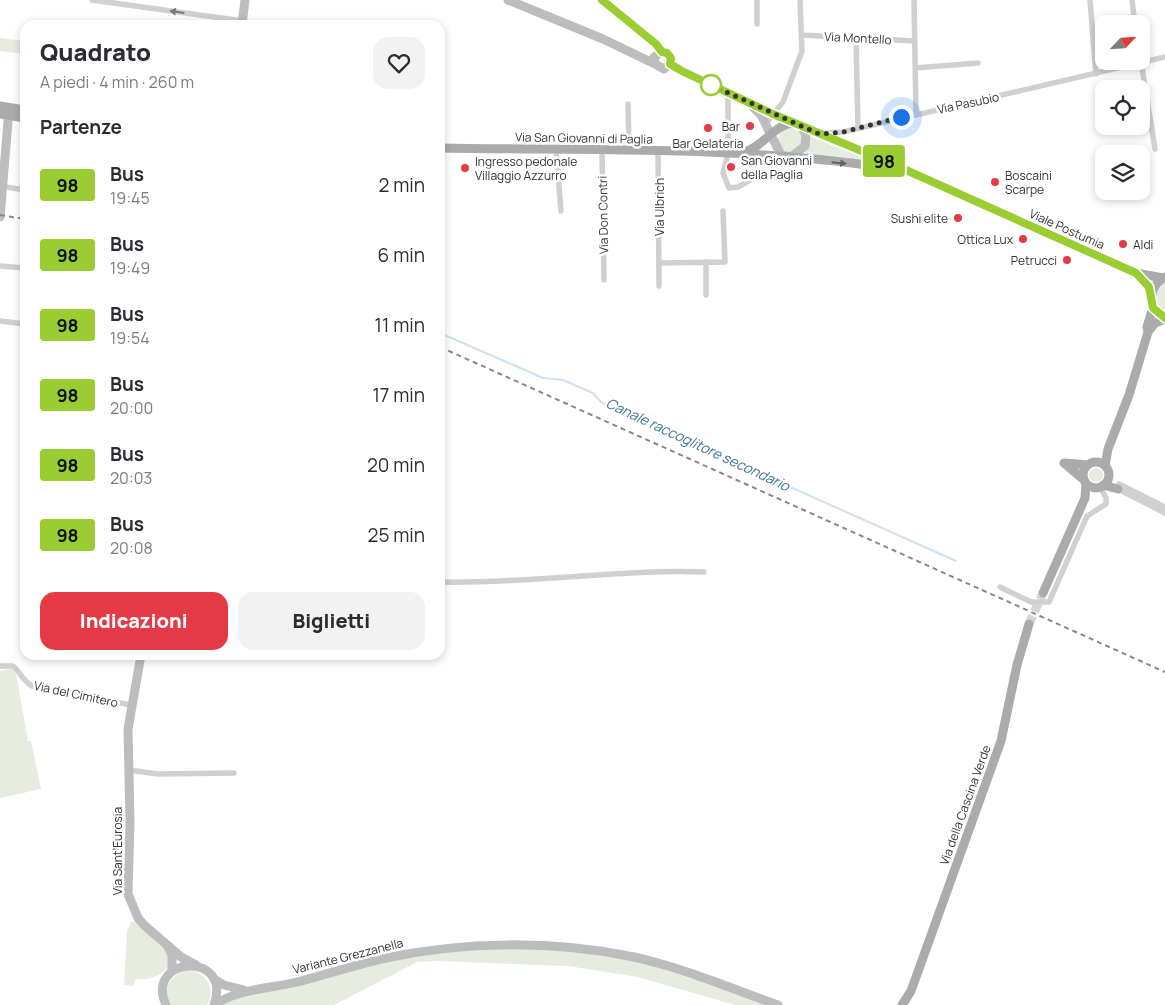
<!DOCTYPE html>
<html lang="it">
<head>
<meta charset="utf-8">
<style>
  :root { --surface:#fff; --page:#f2f2f3; --text:#2b2b33; --muted:#7c7c81; --accent:#e63946 }
  body { margin:0; font-family:Manrope,sans-serif; background:var(--page); color:var(--text); height:100vh; display:flex; flex-direction:column; font-size:19px; white-space:nowrap }
  * { box-sizing:border-box; margin:0 }
  p { font-size:16px; color:var(--muted) }
  .icon { flex:none; width:28px; height:28px; fill:none; stroke:currentColor; stroke-width:2; stroke-linecap:round; stroke-linejoin:round }
  .map { position:relative; flex:1; overflow:hidden }
  .details { position:absolute; left:20px; top:20px; width:425px; height:640px; display:flex; flex-direction:column; background:var(--surface); border-radius:15px; box-shadow:0 2px 8px #0003 }
  .details>* { flex:none }
  .badge { padding:0 10px; border-radius:4px; font-size:18px; line-height:32px }
  .needle { width:32px; rotate:65deg }
  .tools { position:absolute; left:1095px; top:15px; display:grid; gap:10px }
  .tools a { display:grid; place-items:center; width:55px; height:55px; border-radius:10px; background:var(--surface); box-shadow:0 2px 8px #0003; font-size:25px }
  .you { position:absolute; width:25px; height:25px; margin:-12px; border:4px solid #fff; border-radius:50%; background:#1a73e8; box-shadow:0 0 0 8px #1a73e833 }
  .map>.badge { position:absolute; translate:-50% -50%; box-shadow:0 0 0 2px #fff }
  h2 { padding:0 20px; font-size:19px; line-height:45px }
  .round { display:grid; place-items:center; flex:none; width:52px; height:52px; border-radius:15px; background:var(--page) }
  .headline { display:flex; align-items:center; justify-content:space-between; height:85px; padding:0 20px }
  h1 { font-size:24px; font-weight:800; line-height:38px }
  .primary-button { display:flex; gap:10px; margin-top:auto; padding:10px 20px }
  .primary-button a { flex:1; height:58px; border-radius:15px; background:var(--accent); color:#fff; font-size:20px; font-weight:800; line-height:58px; text-align:center }
  .primary-button a+a { background:var(--page); color:var(--text) }
  ul { padding:0; list-style:none }
  li { display:flex; align-items:center; gap:15px; height:70px; padding:0 20px }
  li div { flex:1 }
  li b { display:block; font-size:19px }
  li em { font-style:normal }
  li .badge { min-width:55px; font-weight:700; text-align:center }
  .map>svg:first-child { display:block }
  .green { fill:#e6ecdf }
  .lines { fill:none; stroke-linecap:round; stroke-linejoin:round }
  .stream { stroke:#cfe2ee; stroke-width:2 }
  .primary-tunnel { stroke:#d6d6d6; stroke-width:9; stroke-dasharray:9 4.5; stroke-linecap:butt }
  .street { stroke:#d0d0d0; stroke-width:5.5 }
  .secondary { stroke:#bdbdbd; stroke-width:9 }
  .primary { stroke:#ababab; stroke-width:9 }
  .rail { stroke:#888; stroke-width:2; stroke-dasharray:5 4; stroke-linecap:butt }
  .oneway { fill:#7a7a7a }
  .oneway2 { fill:#636363 }
  .line-casing { stroke:#fff; stroke-width:11 }
  .line { stroke:#9acd32; stroke-width:8 }
  .walk { stroke:#333; stroke-width:5; stroke-dasharray:0 9 }
  .stop-dot { fill:#fff; stroke:#9acd32; stroke-width:2.5 }
  .poi-dot { fill:#e63946; stroke:#fff; stroke-width:2 }
  .labels { text-anchor:middle; dominant-baseline:central; stroke-width:5; stroke-linejoin:round; paint-order:stroke }
  .street-label { font-size:12px; fill:#333; stroke:#fff }
  .poi-label { font-size:12px; fill:#333; stroke:#fff; text-anchor:end }
  .water-label { font-size:14px; font-style:italic; fill:#3f7597; stroke:#fff }
</style>
</head>
<body>
<div class="map">
<svg width="1165" height="1005" viewBox="0 0 1165 1005">
  <rect width="100%" height="100%" fill="#fff"/>
  <path class="green" d="M0,38l25,3v13l-25,-3z
    M778 140a12 12 0 1 1 24 0a12 12 0 1 1-24 0Z
    M809,136l52,21v3l-55,-5 -1,-4z
    M1165,281v33l-8,-7 -2,-13z
    M1089 475a7 7 0 1 1 14 0a7 7 0 1 1-14 0Z
    M15,668l13,73h3l10,48 -41,9v-127z
    M131,922h5c8,7 21,14 28,23 17,22 -7,36 -29,34l-1,7 -10,-1 3,-54z
    M508,947l65,4 65,10 132,44h-35l-97,-28 -70,-11 -131,-5 -20,1 -83,43h-117l6,-5 191,-45z
    M188,970c18,2 29,18 19,35h-36c-10,-16 0,-31 17,-35z"/>
  <g class="lines">
    <path class="stream" d="M440,333l103,45 20,2 30,13 8,9 10,5 345,154"/>
    <path class="primary-tunnel" d="M1029,624l13,-29"/>
    <path class="street" d="M92,0l151,21
      M757,0v24
      M914,0l2,114
      M1090,0l6,74
      M1132,0l3,24
      M802,35l112,6
      M856,37l2,91
      M1141,61l14,88
      M915,68l63,-5
      M728,94v60l-5,19 6,15 9,-1 19,-11 24,1
      M628,104l1,47
      M765,125l18,-23 19,-51 -2,-51
      M824,133l19,-1 322,-75
      M556,150l5,61
      M602,151l2,129
      M658,151l1,135
      M0,186l25,4
      M659,263l66,-1 -2,-51
      M0,266l25,2
      M706,295v-33
      M0,321l25,3
      M1119,484l46,23
      M1118,489l47,24
      M440,582c88,2 176,-13 264,-10
      M1000,587l31,15h18l38,-86 19,-12v-6l-6,-11
      M0,666h13c8,7 10,15 19,20l99,19
      M129,770l29,4 76,-1"/>
    <path class="secondary" d="M508,0l95,39 52,25
      M602,0l54,44 6,8
      M242,25l3,-25
      M662,52l-8,5 1,7 9,5 6,-5
      M670,64l58,30 67,29
      M753,107l8,8 20,40 10,2 14,-11 1,-11 -5,-9
      M0,217l9,-107
      M141,655l-13,74 2,93 -2,72 10,24 6,7 37,32 15,8
      M168,947l4,8v16
      M214,979l10,6 20,5
      M166,1005c-22,-49 67,-55 48,0
      M214,1005c27,-18 60,-16 91,-25 25,-7 51,-15 76,-21 82,-18 171,-19 253,-2 49,11 96,31 144,48"/>
    <path class="primary" d="M0,106l25,4
      M0,114l25,4
      M440,148c155,3 312,-3 466,23
      M744,152c20,-5 30,-29 51,-29l93,39 248,111 27,5
      M1165,277c-17,10 -19,32 0,41
      M1148,332l-1,-5 6,-20
      M1083 475a13 13 0 1 1 26 0a13 13 0 1 1-26 0Z
      M1064,463l19,16
      M1064,463l24,2
      M1105,466l3,-17 21,-54 19,-63 7,-9 10,-4
      M1103,485l15,4
      M1043,593l42,-95 1,-15
      M902,1005l9,-14 90,-250 16,-76 12,-41"/>
    <path class="rail" d="M0,215l25,4
      M440,347l725,325"/>
  </g>
  <defs><path id="oneway-solid" d="M-6-.8H1V-3.2L6.5 0L1 3.2V.8H-6Z" transform="scale(1.25)"/></defs>
  <use class="oneway" href="#oneway-solid" transform="translate(177 12) rotate(-172)"/>
  <use class="oneway2" href="#oneway-solid" transform="translate(839 163) rotate(6)"/>
  <g class="lines">
    <defs>
      <path id="line" d="M602,0l54,44 6,8 5,1 4,5 -1,6 12,7 91,43 115,48 248,111 13,14 4,21 12,10"/>
    </defs>
    <use href="#line" class="line-casing"/>
    <use href="#line" class="line"/>
    <path class="walk" d="M711,85l108,49 24,-2 58,-15"/>
  </g>
  <circle class="stop-dot" cx="711" cy="85" r="10"/>
  <g class="poi-dot">
    <circle cx="750" cy="126" r="5"/>
    <circle cx="708" cy="128" r="5"/>
    <circle cx="731" cy="167" r="5"/>
    <circle cx="465" cy="168" r="5"/>
    <circle cx="995" cy="182" r="5"/>
    <circle cx="958" cy="218" r="5"/>
    <circle cx="1023" cy="239" r="5"/>
    <circle cx="1123" cy="244" r="5"/>
    <circle cx="1067" cy="260" r="5"/>
  </g>
  <g class="labels">
    <g class="street-label">
      <text transform="translate(858 38) rotate(3)">Via Montello</text>
      <text transform="translate(968 103) rotate(-12)">Via Pasubio</text>
      <text transform="translate(584 138) rotate(1)">Via San Giovanni di Paglia</text>
      <text transform="translate(659 207) rotate(-90)">Via Ulbrich</text>
      <text transform="translate(603 215) rotate(-91)">Via Don Contri</text>
      <text transform="translate(1067 229) rotate(24)">Viale Postumia</text>
      <text transform="translate(76 694) rotate(12)">Via del Cimitero</text>
      <text transform="translate(965 805) rotate(-70)">Via della Cascina Verde</text>
      <text transform="translate(117 851) rotate(-90)">Via Sant'Eurosia</text>
      <text transform="translate(348 956) rotate(-14)">Variante Grezzanella</text>
    </g>
    <g class="poi-label">
      <text x="740" y="126">Bar</text>
      <text x="708" y="143" text-anchor="middle">Bar Gelateria</text>
      <text x="741" y="160" text-anchor="start">San Giovanni<tspan x="741" dy="14">della Paglia</tspan></text>
      <text x="475" y="161" text-anchor="start">Ingresso pedonale<tspan x="475" dy="14">Villaggio Azzurro</tspan></text>
      <text x="1005" y="175" text-anchor="start">Boscaini<tspan x="1005" dy="14">Scarpe</tspan></text>
      <text x="948" y="218">Sushi elite</text>
      <text x="1013" y="239">Ottica Lux</text>
      <text x="1133" y="244" text-anchor="start">Aldi</text>
      <text x="1057" y="260">Petrucci</text>
    </g>
    <g class="water-label">
      <text transform="translate(698 444) rotate(25)">Canale raccoglitore secondario</text>
    </g>
  </g>
</svg>
<div class="tools">
<a><svg class="needle" viewBox="-14 -14 28 28"><path d="M0-13l5 13h-10z" fill="#e53935"/><path d="M0 13l5-13h-10z" fill="#7c7c81"/></svg></a>
<a><svg class="icon" aria-label="locate" viewBox="0 0 24 24"><circle cx="12" cy="12" r="6"/><path d="M12 2v4M12 18v4M2 12h4M18 12h4"/></svg></a>
<a><svg class="icon" aria-label="layers" viewBox="0 0 24 24"><path d="M12 4l9 5-9 5-9-5zM3 14l9 5 9-5"/></svg></a>
</div>
<div class="you" style="left:901px;top:117px"></div>
<b class="badge" style="left:884px;top:161px;background:#9acd32;color:#111">98</b>
<section class="details">
<div class="headline"><div><h1>Quadrato</h1><p>A piedi · 4 min · 260 m</p></div><a class="round"><svg class="icon" aria-label="heart" viewBox="0 0 24 24"><path d="M12 20l-8-8c-3-5 5-10 8-4 3-6 11-1 8 4z"/></svg></a></div>
<h2>Partenze</h2>
<ul>
<li><span class="badge" style="background:#9acd32;color:#111">98</span><div><b>Bus</b><p>19:45</p></div><em>2 min</em></li>
<li><span class="badge" style="background:#9acd32;color:#111">98</span><div><b>Bus</b><p>19:49</p></div><em>6 min</em></li>
<li><span class="badge" style="background:#9acd32;color:#111">98</span><div><b>Bus</b><p>19:54</p></div><em>11 min</em></li>
<li><span class="badge" style="background:#9acd32;color:#111">98</span><div><b>Bus</b><p>20:00</p></div><em>17 min</em></li>
<li><span class="badge" style="background:#9acd32;color:#111">98</span><div><b>Bus</b><p>20:03</p></div><em>20 min</em></li>
<li><span class="badge" style="background:#9acd32;color:#111">98</span><div><b>Bus</b><p>20:08</p></div><em>25 min</em></li>
</ul>
<div class="primary-button"><a>Indicazioni</a><a>Biglietti</a></div>
</section>
</div>
</body>
</html>
